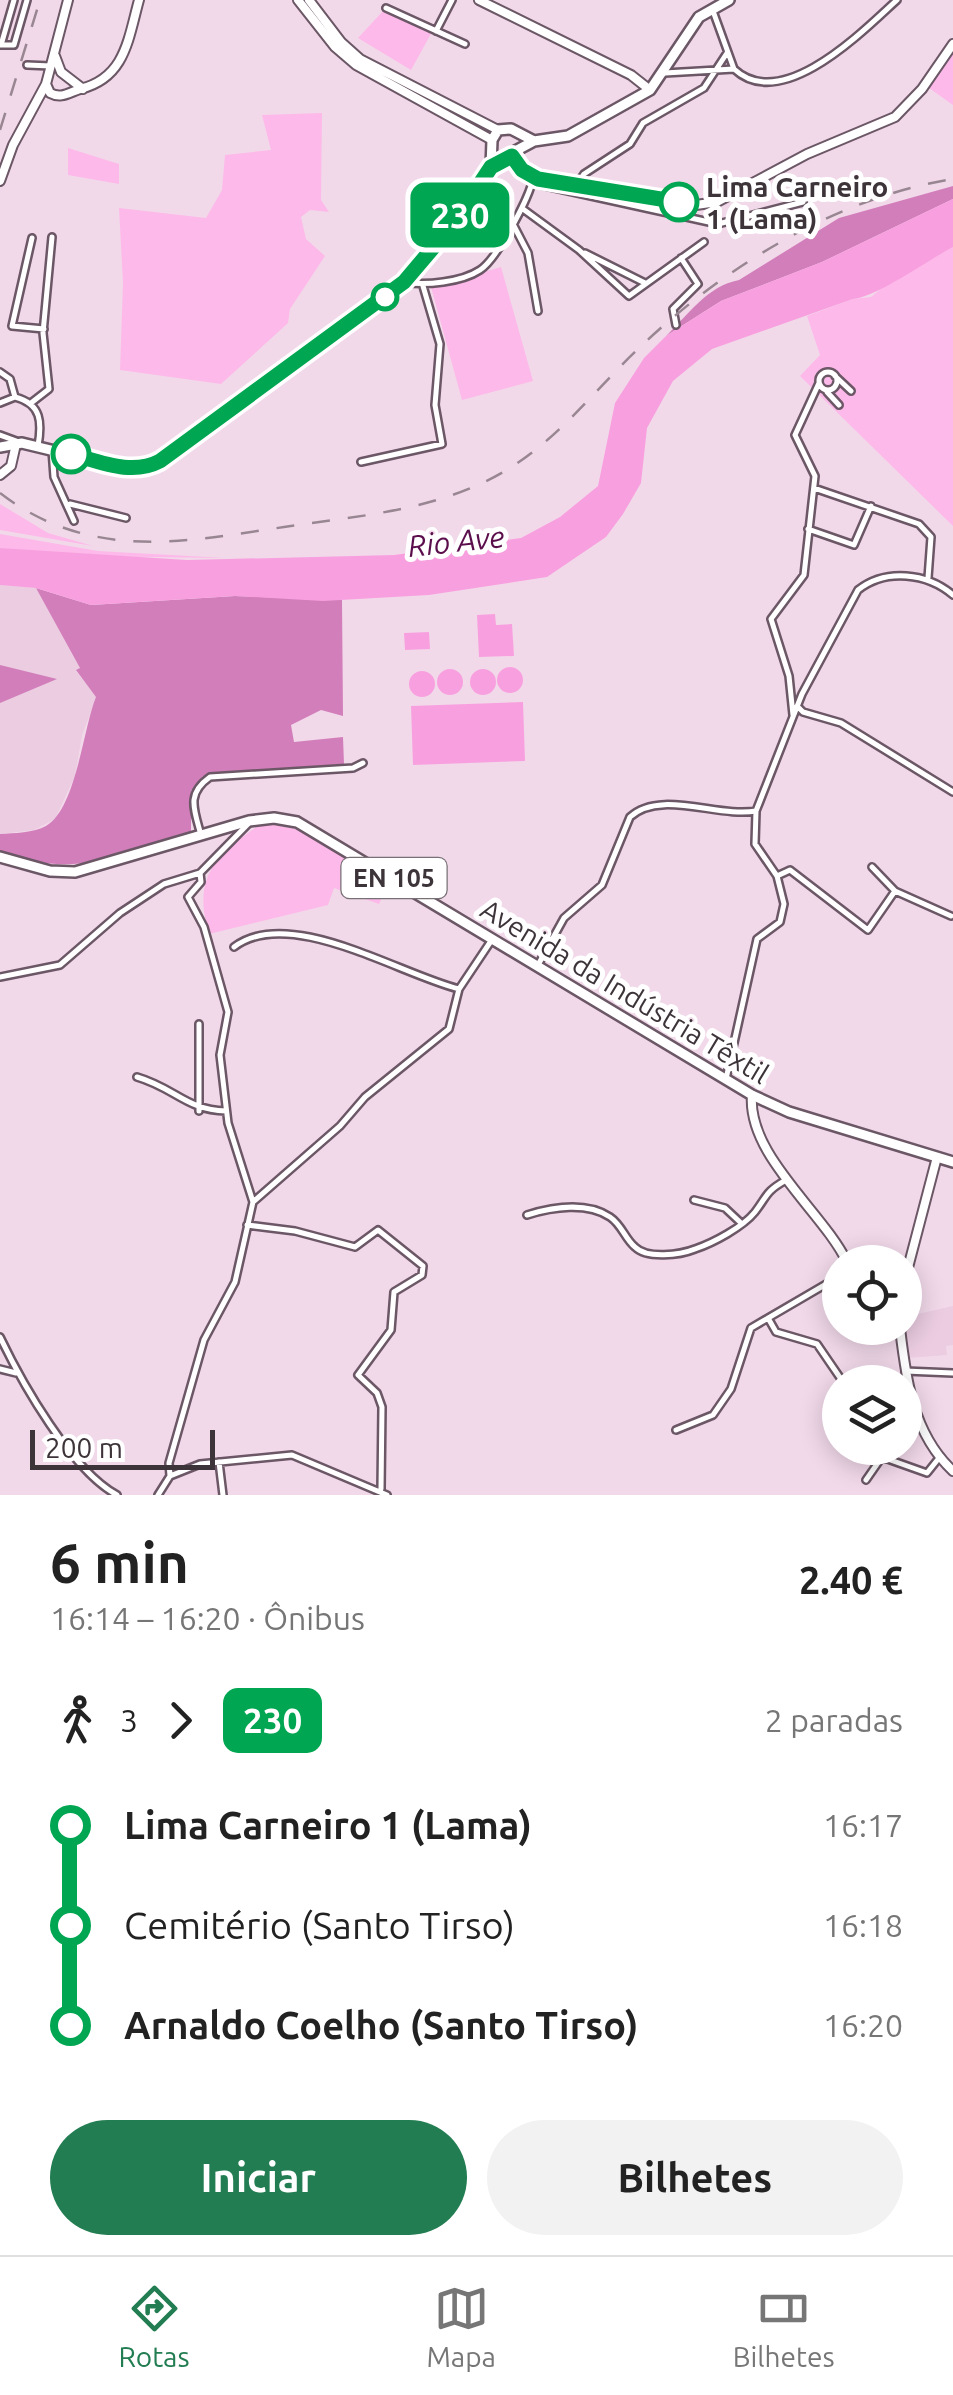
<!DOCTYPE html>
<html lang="pt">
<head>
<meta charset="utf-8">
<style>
  :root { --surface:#fff; --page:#f2f2f2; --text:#222; --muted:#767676; --line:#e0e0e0; --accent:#237d52 }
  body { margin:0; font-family:Ubuntu,sans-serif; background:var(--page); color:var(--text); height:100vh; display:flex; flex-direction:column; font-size:38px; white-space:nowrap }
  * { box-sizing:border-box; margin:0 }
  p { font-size:32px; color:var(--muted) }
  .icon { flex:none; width:55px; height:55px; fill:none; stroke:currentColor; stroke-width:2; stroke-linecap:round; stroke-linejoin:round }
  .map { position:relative; height:1495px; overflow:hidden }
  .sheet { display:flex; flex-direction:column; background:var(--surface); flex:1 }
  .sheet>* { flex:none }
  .badge { padding:0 20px; border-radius:15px; font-size:35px; line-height:65px }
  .controls { position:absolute; left:822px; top:1245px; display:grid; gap:20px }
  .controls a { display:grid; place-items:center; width:100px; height:100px; border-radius:50%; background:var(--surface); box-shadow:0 5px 25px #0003; font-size:50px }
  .scale { position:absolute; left:30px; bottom:25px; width:185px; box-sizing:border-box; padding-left:10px; border:5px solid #3d343a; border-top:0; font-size:28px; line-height:35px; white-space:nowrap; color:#3d343a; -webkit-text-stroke:8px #fff; paint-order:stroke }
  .map>.badge { position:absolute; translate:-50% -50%; box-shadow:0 0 0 5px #fff }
  .legs { display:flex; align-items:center; gap:15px; height:110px; padding:0 50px; font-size:32px }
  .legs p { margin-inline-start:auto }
  .summary { display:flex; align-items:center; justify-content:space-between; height:170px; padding:0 50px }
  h1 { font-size:55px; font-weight:700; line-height:75px }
  .cta { display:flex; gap:20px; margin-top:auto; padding:20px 50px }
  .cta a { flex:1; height:115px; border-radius:60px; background:var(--accent); color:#fff; font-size:40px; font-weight:700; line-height:115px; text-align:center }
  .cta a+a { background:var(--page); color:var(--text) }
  ul { padding:0 50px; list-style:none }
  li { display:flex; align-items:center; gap:35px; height:100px; font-size:38px }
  li i { display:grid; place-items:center; width:15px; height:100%; margin:0 12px; background:currentColor }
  li i::after { content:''; width:25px; height:25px; margin:-12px; border:8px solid; border-radius:50%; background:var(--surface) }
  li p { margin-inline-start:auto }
  li:first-child i { background:linear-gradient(#0000 50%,currentColor 0) }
  li:last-child i { background:linear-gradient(currentColor 50%,#0000 0) }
  .dock { display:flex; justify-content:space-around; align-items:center; height:140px; border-top:2px solid var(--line); background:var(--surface); font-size:28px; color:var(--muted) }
  .dock a { display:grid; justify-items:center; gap:5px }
  .dock .on { color:var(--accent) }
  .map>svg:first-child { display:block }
  .built { fill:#ebcce1 }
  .green { fill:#fdb9e9 }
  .forest { fill:#d27ebb }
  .water { fill:#f8a0df }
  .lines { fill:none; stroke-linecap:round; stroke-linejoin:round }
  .street-casing { stroke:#6b5765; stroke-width:10 }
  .secondary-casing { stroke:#6b5765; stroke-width:12 }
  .primary-casing { stroke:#6b5765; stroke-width:14 }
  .street { stroke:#fff; stroke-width:5 }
  .secondary { stroke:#fff; stroke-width:8 }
  .primary { stroke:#fff; stroke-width:9 }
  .rail { stroke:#988792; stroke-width:2.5; stroke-dasharray:18 18; stroke-linecap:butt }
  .line-1-casing { stroke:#fff; stroke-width:22 }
  .line-1 { stroke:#00a651; stroke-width:15 }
  .stop-1-dot { fill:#fff; stroke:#00a651; stroke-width:5 }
  .labels { text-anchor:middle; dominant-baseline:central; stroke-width:10; stroke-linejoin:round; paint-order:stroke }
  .shield { fill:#fff; stroke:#777175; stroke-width:2.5 }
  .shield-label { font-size:25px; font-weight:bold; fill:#3d343a }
  .stop-label { font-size:28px; font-weight:bold; fill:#3d343a; stroke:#fff; text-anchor:start }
  .street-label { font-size:28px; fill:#3d343a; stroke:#fff }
  .water-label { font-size:30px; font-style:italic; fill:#5b0e4c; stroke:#fff }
</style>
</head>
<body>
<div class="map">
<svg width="953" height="1495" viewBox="0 0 953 1495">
  <rect width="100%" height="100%" fill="#f2d9ea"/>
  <path class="built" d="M0,585l36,3 44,80 -4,3 21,26 -15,38 -7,41 -20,43 -21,11 -34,4z
    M953,1306v39l-7,1 1,9 -40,3 -2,-41z"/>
  <path class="green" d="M384,10l48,22 -21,38 -53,-32z
    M953,50v55l-24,-17z
    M322,113l-1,87 8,12 -19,-2 -9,7 5,22 19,17 -35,53 -2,14 -67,61 -101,-14 3,-87 -4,-75 87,10 16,-28 3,-35 46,-5 -9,-35z
    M68,148l51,16v20l-51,-9z
    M953,247v279l-153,-150 20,-21 -13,-39 46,-17 18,-2 23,-19z
    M501,267l32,114 -71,19 -31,-113z
    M0,504l48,29 45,13 -93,-16z
    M0,534l98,17 127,7 -155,-2 -70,-8z
    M262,823l47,8 80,50 -10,23 -45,-16 -6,17 -119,29c-17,-58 6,-78 53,-111z"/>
  <path class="forest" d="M953,186v13l-131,63 -101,39 -55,35c22,-21 41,-50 73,-56l100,-62z
    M36,588l55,17 144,-9 107,4 1,116 -22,-6 -30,15 3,17 49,-5 1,27 -141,12 -12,15v43c-71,21 -118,46 -191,17v-17c14,-1 34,-1 46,-8 30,-17 37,-97 50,-129l-20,-27 4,-2z
    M0,665l57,14 -57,24z"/>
  <path class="water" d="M953,199v48c-25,13 -76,50 -100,52l-141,50 -39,32 -26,47 -6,55 -18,31 -17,23 -59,40 -118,18 -106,6 -88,-5 -144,9 -55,-17 -36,-3v-37l187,12 207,-5 127,-17 39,-21 38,-31 17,-83 29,-45 22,-22 55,-35 101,-39z
    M495,614l1,11 16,-1 2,32 -35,1 -2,-42z
    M429,632l1,17 -25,1 -1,-17z
    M497 680a13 13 0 1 1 26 0a13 13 0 1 1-26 0Z
    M437 682a13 13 0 1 1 26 0a13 13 0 1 1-26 0Z
    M470 682a13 13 0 1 1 26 0a13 13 0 1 1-26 0Z
    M409 684a13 13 0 1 1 26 0a13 13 0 1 1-26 0Z
    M523,702l2,59 -112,4 -2,-59z"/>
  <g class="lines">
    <defs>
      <path id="street" d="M386,8l79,36
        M713,11l21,58
        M436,31l16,-31
        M0,45h14l13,-45
        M1,45l13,-45
        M27,65l24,1
        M665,73l69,-4c48,45 129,-38 163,-69
        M577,184l7,-10 46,-30 13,-21 61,-35 23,-35
        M523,209l56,41 50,46 75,-54
        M514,226l14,27 10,58
        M32,238l-20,88 32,3
        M585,253l60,30
        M404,282c21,4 58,0 76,-12 17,-11 46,-67 52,-87l186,41 85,-22
        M676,325l-3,-16 25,-25 -17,-26
        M819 381a9 9 0 1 1 18 0a9 9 0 1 1-18 0Z
        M0,372l10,7 5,18
        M835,376l16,15
        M827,392l12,13
        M0,403l15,-6c27,7 27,26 23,49
        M31,403l18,-14 -6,-56 9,-96
        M0,435l19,7
        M52,450l2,27 20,44
        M361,462l81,-18 -7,-39 5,-61 -17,-58
        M814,488l105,36 12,13 -3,41
        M70,504l56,14
        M808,529l46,16 17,-39
        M797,706l6,6 38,11 112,69
        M793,715l-4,-39 -18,-57 33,-44 11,-99 -20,-41 24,-52
        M201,835c-7,-26 -15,-41 9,-58l143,-9 10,-5
        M872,867l23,24 56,25
        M200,873l1,9 -13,15 16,30 24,85 -8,43 8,68 25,79
        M777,876l13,-6 78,60 27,-39
        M234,947c55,-42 165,27 225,42
        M538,965l26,-47 38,-33 28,-68c30,-28 89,1 126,-6
        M0,977l60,-12 60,-52 44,-29 36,-11 48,-49
        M137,1077c38,11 49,33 89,34
        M726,1079l31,-140 23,-17 4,-18 -7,-28 -22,-32 1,-33 46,-117 56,-104c28,-22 69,-17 95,5
        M199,1111v-87
        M694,1200l31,8 16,15
        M527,1215c26,-8 60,-13 83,2 12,8 15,22 25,30 12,12 45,8 60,2 18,-6 48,-22 60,-37 13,-17 10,-20 31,-32
        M247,1225l48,6 60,16 23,-17 45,36 -1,9 -28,17 -3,38 -33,45 19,18 5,14 -1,82
        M768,1318l8,14 41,12 26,38
        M0,1337c22,46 71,133 117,158
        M0,1369l16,4
        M905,1371l48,2
        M676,1430l37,-15 18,-26 20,-61 89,-52
        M219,1462l4,33
        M170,1476l-1,-13 35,-123 31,-58 18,-80 87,-76 25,-29 84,-68 10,-40 32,-48
        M866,1480l16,-23 45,16 12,-15
        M158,1495l12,-19 30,-12 92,-9 95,40"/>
      <path id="secondary" d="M298,0l37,47 21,18 136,75
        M309,0l32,42 19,17 138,71
        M479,0l152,75 19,15
        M55,56l6,16 22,17
        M46,84l4,9c11,6 18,0 30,-4 45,-11 48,-49 59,-89
        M512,156l11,14 15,9 158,26 21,-3 90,-48 88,-37 27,-28 31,-45
        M0,181l13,-36 33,-61 22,-84
        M0,475l11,-9 5,-22
        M752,1095c-5,60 71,117 95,167
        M905,1279l32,-122
        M900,1328c6,52 13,106 53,143"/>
      <path id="primary" d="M491,167l1,-27 6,-10 13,-1 23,12
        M0,447l22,-4 108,26h16l14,-8 244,-179 50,-59 37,-56 13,-10 30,-16 34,-5 82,-46 49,-73 30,-17
        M0,857l50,14 25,1 174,-51 25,-3 23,4 455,273 37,17 164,50"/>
    </defs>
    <use href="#street" class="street-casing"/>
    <use href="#secondary" class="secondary-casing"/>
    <use href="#primary" class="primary-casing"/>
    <use href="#street" class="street"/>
    <use href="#secondary" class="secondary"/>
    <use href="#primary" class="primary"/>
    <path class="rail" d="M0,130l40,-130
      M0,493c35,27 74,42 118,47 55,6 112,-5 166,-13 80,-12 163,-17 232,-63 47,-31 81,-76 121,-114 85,-82 198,-152 316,-171"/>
  </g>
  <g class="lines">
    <defs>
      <path id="line-1" d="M71,454c30,8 61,22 89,7l244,-179 50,-59 37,-56 21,-11 10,14 16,9 141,23"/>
    </defs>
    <use href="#line-1" class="line-1-casing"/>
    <use href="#line-1" class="line-1"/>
  </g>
  <g class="stop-1-dot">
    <circle cx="679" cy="202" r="18"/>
    <circle cx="385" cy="297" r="12"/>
    <circle cx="71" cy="454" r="18"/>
  </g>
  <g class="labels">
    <rect class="shield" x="341.5" y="858" width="105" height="40" rx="8"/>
    <g class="shield-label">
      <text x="394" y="878">EN 105</text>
    </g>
    <g class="stop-label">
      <text x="706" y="186">Lima Carneiro<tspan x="706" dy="32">1 (Lama)</tspan></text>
    </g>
    <g class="street-label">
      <text transform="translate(625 991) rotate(31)">Avenida da Indústria Têxtil</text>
    </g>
    <g class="water-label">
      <text transform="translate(456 541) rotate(-6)">Rio Ave</text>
    </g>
  </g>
</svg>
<div class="controls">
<a><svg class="icon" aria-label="locate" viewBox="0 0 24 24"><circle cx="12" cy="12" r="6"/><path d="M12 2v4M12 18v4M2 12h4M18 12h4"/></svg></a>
<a><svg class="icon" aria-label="layers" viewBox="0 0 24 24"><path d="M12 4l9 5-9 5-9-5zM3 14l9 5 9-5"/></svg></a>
</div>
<div class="scale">200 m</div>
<b class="badge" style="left:460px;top:215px;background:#00a651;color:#fff">230</b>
</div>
<section class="sheet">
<div class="summary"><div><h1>6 min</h1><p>16:14 – 16:20 · Ônibus</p></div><b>2.40 €</b></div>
<div class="legs"><svg class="icon" aria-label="walk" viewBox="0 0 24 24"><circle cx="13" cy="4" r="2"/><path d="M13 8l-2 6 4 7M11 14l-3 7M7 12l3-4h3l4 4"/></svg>3<svg class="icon" aria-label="forward" viewBox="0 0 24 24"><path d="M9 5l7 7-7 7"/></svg><b class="badge" style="background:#00a651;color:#fff">230</b><p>2 paradas</p></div>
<ul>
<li><i style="color:#00a651"></i><b>Lima Carneiro 1 (Lama)</b><p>16:17</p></li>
<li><i style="color:#00a651"></i><span>Cemitério (Santo Tirso)</span><p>16:18</p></li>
<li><i style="color:#00a651"></i><b>Arnaldo Coelho (Santo Tirso)</b><p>16:20</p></li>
</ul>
<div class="cta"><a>Iniciar</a><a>Bilhetes</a></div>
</section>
<nav class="dock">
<a class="on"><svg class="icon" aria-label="directions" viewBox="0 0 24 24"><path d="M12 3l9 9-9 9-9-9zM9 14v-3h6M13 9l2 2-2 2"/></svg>Rotas</a>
<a><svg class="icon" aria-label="map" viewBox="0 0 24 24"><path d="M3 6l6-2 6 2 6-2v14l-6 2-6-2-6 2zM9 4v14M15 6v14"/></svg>Mapa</a>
<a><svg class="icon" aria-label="tickets" viewBox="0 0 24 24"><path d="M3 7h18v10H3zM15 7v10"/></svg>Bilhetes</a>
</nav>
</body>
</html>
